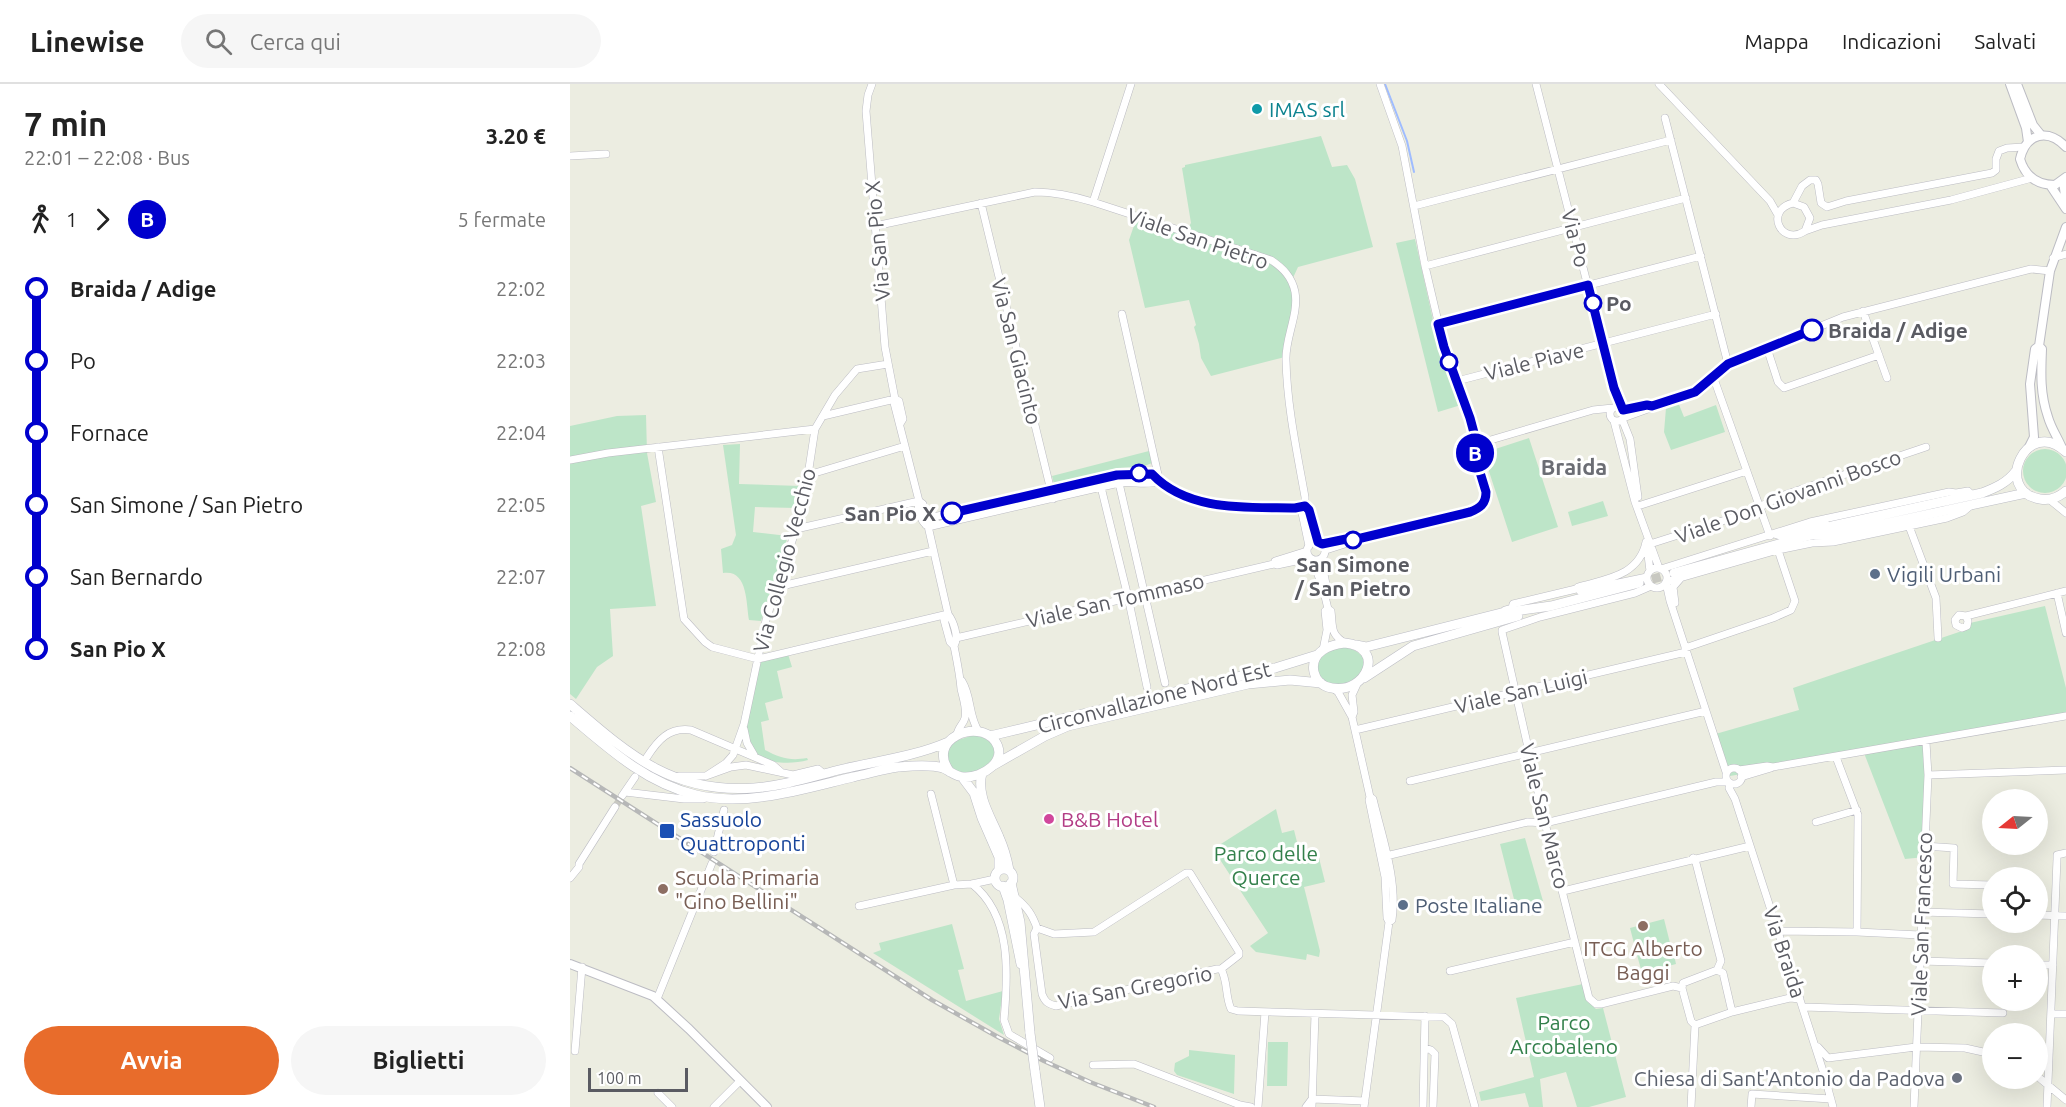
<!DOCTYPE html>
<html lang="it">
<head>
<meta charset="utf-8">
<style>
  :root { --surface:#fff; --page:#f6f6f6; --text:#222; --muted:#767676; --line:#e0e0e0; --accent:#e86c2b }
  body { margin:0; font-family:Ubuntu,sans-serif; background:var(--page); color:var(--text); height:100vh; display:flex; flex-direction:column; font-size:22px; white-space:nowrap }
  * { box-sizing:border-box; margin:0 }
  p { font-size:20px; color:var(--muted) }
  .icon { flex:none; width:33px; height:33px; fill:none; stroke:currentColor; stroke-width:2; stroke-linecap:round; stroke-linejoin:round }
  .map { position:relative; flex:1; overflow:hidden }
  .side { display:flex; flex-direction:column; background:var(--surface); width:570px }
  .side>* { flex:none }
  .badge { padding:0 12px; border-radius:20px; font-size:21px; line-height:39px }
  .needle { width:39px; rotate:252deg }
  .controls { position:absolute; left:1412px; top:705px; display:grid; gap:12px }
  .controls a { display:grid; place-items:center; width:66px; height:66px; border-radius:50%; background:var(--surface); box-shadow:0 6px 24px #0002; font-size:30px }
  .scale { position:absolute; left:18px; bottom:15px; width:100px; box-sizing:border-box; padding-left:6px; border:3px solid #5a5b62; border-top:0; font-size:16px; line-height:21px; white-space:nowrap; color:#5a5b62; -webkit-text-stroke:4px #fff; paint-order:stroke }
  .map>.badge { position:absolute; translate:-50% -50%; box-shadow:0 0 0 3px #fff }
  .legs { display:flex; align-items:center; gap:9px; height:66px; padding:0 24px; font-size:20px }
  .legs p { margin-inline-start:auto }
  .overview { display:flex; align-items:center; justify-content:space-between; height:102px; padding:0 24px }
  h1 { font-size:33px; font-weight:700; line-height:45px }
  .primary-button { display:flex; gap:12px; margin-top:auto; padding:12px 24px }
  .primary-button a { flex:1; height:69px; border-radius:36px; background:var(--accent); color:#fff; font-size:24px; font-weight:700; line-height:69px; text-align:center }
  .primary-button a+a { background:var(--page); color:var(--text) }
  ul { padding:0 24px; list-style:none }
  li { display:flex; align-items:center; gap:21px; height:72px; font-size:22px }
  li i { display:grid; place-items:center; width:9px; height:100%; margin:0 8px; background:currentColor }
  li i::after { content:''; width:15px; height:15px; margin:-8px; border:4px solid; border-radius:50%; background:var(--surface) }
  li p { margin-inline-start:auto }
  li:first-child i { background:linear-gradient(#0000 50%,currentColor 0) }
  li:last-child i { background:linear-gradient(currentColor 50%,#0000 0) }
  header { display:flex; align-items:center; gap:36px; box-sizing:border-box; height:84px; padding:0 30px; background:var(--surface); border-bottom:2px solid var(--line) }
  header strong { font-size:28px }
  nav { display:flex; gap:33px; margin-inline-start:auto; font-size:21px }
  .search { width:420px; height:54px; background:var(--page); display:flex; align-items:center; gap:15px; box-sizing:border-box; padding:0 21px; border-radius:33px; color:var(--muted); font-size:22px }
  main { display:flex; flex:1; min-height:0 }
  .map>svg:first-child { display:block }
  .green { fill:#bde5c8 }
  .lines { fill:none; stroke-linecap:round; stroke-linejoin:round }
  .stream { stroke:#9fbcff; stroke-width:2 }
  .minor-tunnel { stroke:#c8c8c1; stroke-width:7; stroke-dasharray:7 3.5; stroke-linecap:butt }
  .secondary-tunnel { stroke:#c8c8c1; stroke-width:9; stroke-dasharray:9 4.5; stroke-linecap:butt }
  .minor-casing { stroke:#bcbcc3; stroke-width:8 }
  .tertiary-casing { stroke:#bcbcc3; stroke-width:10 }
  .secondary-casing { stroke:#bcbdc5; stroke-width:10 }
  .minor { stroke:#fff; stroke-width:7 }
  .tertiary { stroke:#fff; stroke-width:8 }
  .secondary { stroke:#fff; stroke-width:9 }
  .rail-casing { stroke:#b6b7b7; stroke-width:4.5 }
  .rail { stroke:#fff; stroke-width:2; stroke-dasharray:7; stroke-linecap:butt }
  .secondary-bridge-casing { stroke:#bcbdc5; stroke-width:10; stroke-linecap:butt }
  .secondary-bridge { stroke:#fff; stroke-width:9 }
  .line-1-casing { stroke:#fff; stroke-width:14 }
  .line-1 { stroke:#0000cd; stroke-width:9 }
  .culture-dot { fill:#0f9aa8; stroke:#fff; stroke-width:2 }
  .stop-1-dot { fill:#fff; stroke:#0000cd; stroke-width:3 }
  .service-dot { fill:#5c6f8a; stroke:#fff; stroke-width:2 }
  .hotel-dot { fill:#d1479c; stroke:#fff; stroke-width:2 }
  .transit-dot { fill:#1a4fb4; stroke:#fff; stroke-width:2 }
  .education-dot { fill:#8d6e63; stroke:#fff; stroke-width:2 }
  .worship-dot { fill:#6b7280; stroke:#fff; stroke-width:2 }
  .labels { text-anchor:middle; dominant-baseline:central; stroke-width:6; stroke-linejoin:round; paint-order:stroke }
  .culture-label { font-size:21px; fill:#0d838f; stroke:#fff; text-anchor:start }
  .street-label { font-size:21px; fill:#5a5b62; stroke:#fff }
  .stop-label { font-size:21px; font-weight:bold; fill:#5a5b62; stroke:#fff; text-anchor:start }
  .service-label { font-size:21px; fill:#4e5e75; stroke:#fff; text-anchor:start }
  .transit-label { font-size:21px; fill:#164399; stroke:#fff; text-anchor:start }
  .hotel-label { font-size:21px; fill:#b23c85; stroke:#fff; text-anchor:start }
  .park-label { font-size:21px; fill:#33804b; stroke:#fff }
  .education-label { font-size:21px; fill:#785e54; stroke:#fff; text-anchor:start }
  .worship-label { font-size:21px; fill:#5b616d; stroke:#fff; text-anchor:end }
  .neighbourhood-label { font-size:22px; font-weight:bold; fill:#6b6d74; stroke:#fff }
</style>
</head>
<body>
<header>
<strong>Linewise</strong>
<div class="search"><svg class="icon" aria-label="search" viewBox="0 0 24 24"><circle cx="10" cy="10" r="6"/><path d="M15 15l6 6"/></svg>Cerca qui</div>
<nav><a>Mappa</a><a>Indicazioni</a><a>Salvati</a></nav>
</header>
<main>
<section class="side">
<div class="overview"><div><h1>7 min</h1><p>22:01 – 22:08 · Bus</p></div><b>3.20 €</b></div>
<div class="legs"><svg class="icon" aria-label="walk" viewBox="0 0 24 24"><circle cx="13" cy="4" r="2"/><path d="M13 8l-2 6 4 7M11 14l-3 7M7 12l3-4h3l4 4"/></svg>1<svg class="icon" aria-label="forward" viewBox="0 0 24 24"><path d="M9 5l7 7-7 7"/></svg><b class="badge" style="background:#0000cd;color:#fff">B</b><p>5 fermate</p></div>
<ul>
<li><i style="color:#0000cd"></i><b>Braida / Adige</b><p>22:02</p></li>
<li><i style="color:#0000cd"></i><span>Po</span><p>22:03</p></li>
<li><i style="color:#0000cd"></i><span>Fornace</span><p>22:04</p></li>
<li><i style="color:#0000cd"></i><span>San Simone / San Pietro</span><p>22:05</p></li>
<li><i style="color:#0000cd"></i><span>San Bernardo</span><p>22:07</p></li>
<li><i style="color:#0000cd"></i><b>San Pio X</b><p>22:08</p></li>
</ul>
<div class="primary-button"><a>Avvia</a><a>Biglietti</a></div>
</section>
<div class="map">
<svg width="1496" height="1023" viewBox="0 0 1496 1023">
  <rect width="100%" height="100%" fill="#ecede1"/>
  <path class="green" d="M751,52l11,31 15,-2 8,14 18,68 -75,20 -6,13 1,30 -8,47 -74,19 -10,-18 -2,-14 -5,-17 2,-2 -7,-25 -44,8 -16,-68 8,-23 48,16 6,-10 -9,-55 3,-1v-2z
    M845,155l20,90 26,76 -23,7 -42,-169z
    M1108,318l6,15 32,-12 9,27 -54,18 -7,-18 2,-24z
    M76,331l1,38 9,49 -15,4 15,100 -46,3 3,47 -16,11 -21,32 -6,-5v-268l47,-10z
    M959,354l29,89 -46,15 -29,-89z
    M170,360l-1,40 62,2 -4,22 -42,-1 -2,25 35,4 -27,85 -12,-1c-3,-17 -1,-51 -26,-47l-2,-24 11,-4 4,-10 -13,-90z
    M1453 387a22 22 0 1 1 44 0a22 22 0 1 1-44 0Z
    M579,367l3,12 -10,4 -24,1 -64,16 -2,-8z
    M1033,417l5,15 -36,10 -4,-14z
    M1475,522l21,82v29l-138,26 -3,114 -20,2 -41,-106 -140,24 -12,-42 87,-25 -6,-22 169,-57 8,-8z
    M774,563c12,2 26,10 19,24 -3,7 -8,8 -15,11 -30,14 -49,-27 -4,-35z
    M218,570l4,13 -15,4 6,27 -18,5 4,17 -8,2 4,28c15,8 25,11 42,8l1,2c-23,6 -56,4 -62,-25 -3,-14 10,-58 14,-74z
    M404,651c46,9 3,56 -25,31l-2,-17 8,-8z
    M706,725l6,24 12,-3 8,32 17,-4 6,24 -21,5 16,64 -1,6 -12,-3 -1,6 -50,-8 -6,-6 18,-13 -55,-84z
    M955,754l18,63 -27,6 -16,-63z
    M1094,835l6,24 -34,8 -6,-23z
    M382,840l12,45 -6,1 8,31 37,-10 -4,28 5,16 -131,-82 8,-3 -2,-7z
    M1102,862l4,18 -34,9 -5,-18z
    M1013,900l3,16 10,9 7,-1 23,89 -37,10h-12l-11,-35 -26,7 3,28h-14l-4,-14 -44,8 -2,-9 55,-15 -18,-79z
    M698,958h20l-1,44h-20z
    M619,966l46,5 -1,39 -57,-19 -3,-4 1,-8 14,-7z"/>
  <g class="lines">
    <path class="stream" d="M815,0l22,57 7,31"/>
    <path class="minor-tunnel" d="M45,723l7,-11"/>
    <path class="secondary-tunnel" d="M1069,499l35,-10"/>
    <defs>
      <path id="minor" d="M810,0l22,62 23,120 19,81 26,71 7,26
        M966,0l78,304 7,21
        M1089,0l111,117 8,14
        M1095,34l63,246
        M0,72l36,-2
        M523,118l38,-118
        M411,119l72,296
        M1223,119l11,4 6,11 -5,13c-24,16 -41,-21 -12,-28l9,-17 8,-6h6l2,4 3,19 6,4 19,-6 146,-28 4,-3v-11l3,-8 8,-3 17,-1
        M844,122l257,-66
        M305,142l160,-34c21,0 38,4 58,10l178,58c12,8 21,17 24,32 4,22 -10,46 -9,68 1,46 11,92 19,137v9l-3,7 7,33
        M1235,147l17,-6 129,-25 81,-22
        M1483,174l13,-4
        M855,182l261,-68
        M1293,227l24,67
        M552,230l37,165
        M868,240l263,-68
        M1197,264l11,34 6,6 95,-33
        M1143,292l57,160
        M887,297l259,-67
        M325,315l4,2 4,18 -3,5
        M1040 330a7 7 0 1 1 14 0a7 7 0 1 1-14 0Z
        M1053,326l23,-5 6,1
        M253,332l72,-17
        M1053,334l72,-26 33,-28 115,-47 188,-48 19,2
        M1052,335l8,20 8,58
        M1044,337l21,81 24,66
        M907,360l116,-34 20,-2
        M88,363l26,172 21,23 7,5 46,12 190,-45
        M0,376l38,-7 207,-24
        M238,391l97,-29
        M549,399l46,200
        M531,403l27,110 19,90
        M1480,416l16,13
        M735,422l4,4 10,32
        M1068,422l109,-35
        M356,441l3,-7 188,-43 35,-1c35,38 96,33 143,35l10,-3
        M356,441l6,1 187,-43c13,-2 30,3 40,-2
        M356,441c-6,-6 -9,-16 -7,-24l4,3 25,110c6,8 11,23 6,32
        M1339,442l27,72 2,40
        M226,445l123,-28 -25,-98 1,-4 -10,-52 -19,-236 2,-16 4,-11
        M1204,450l6,2 47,-11
        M737 467a9 9 0 1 1 18 0a9 9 0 1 1-18 0Z
        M752,460l29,-6 2,2 117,-28c5,-2 11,-4 14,-8 7,-9 -5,-37 -9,-48v-6l2,-6
        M1080,460l110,-35 3,-4 21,-10 142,-48
        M1077,463l3,24
        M756,466l25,-8 2,-2
        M742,475l11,29 5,21 3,2c2,16 -1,23 14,32
        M751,475l5,25 -3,4
        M705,477l32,-10
        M1077 494a10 10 0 1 1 20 0a10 10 0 1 1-20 0Z
        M1091,485l149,-47 139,-30 7,1 12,-2 4,4
        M1096,498l112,-32 34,-7 21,-1 114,-24 16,-6 6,-5
        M1096,499l4,18 56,171
        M1081,502l-16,7 -95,24 -38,13v2l43,191 44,175 7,6h5l72,-18 9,2
        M207,503l156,-36
        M1010,507l67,-14
        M1487,509l9,40
        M1105,519l-2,-16 7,-8
        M935,526l7,-2 1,-4 63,-15 2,-2c28,-8 61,-11 68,-45
        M378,530l-4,6 6,22 4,4c3,15 6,29 7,43 2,9 6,20 4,29 -2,7 -7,9 -8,17
        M1396,532l2,5 -1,5 -5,2 -6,-3 -1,-5 4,-5 7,1 100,-25
        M386,554l318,-74 3,1 33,-7
        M1115,564l88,-30 18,-8 4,-9 -17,-51
        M753,566l4,-20 -2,-19 3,-2
        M392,597c10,16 6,35 17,51
        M788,598l-6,13 2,17 -2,5 18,80 -1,3 16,77 2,41 2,4
        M764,605l4,3 14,25
        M174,645l3,14 7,12
        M785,646l331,-78
        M77,673c11,-17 22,-30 44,-27l82,35 8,7
        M1266,673l22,58 -1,117
        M1156 692a8 8 0 1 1 16 0a8 8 0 1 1-16 0Z
        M1169,686l28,-4 6,1 293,-51
        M1358,691l138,-5
        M109,692h27l25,-9 15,-2 47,10 25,-6 6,5
        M136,692l20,-13 7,-8 11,-31 22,-104 30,-91 12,-54 7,-46 20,-34 22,-26 31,-5
        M1171,693l30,-9
        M840,697l296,-70
        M1160,699l-1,5 6,11 89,275 9,33
        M55,708l59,7h19
        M361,710l23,91
        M52,712l13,-19
        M1246,738l41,-12
        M1354,762l30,2 -1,36 39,1
        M144,768l10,-42
        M1123,774l3,5 25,98 -4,9
        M812,777l4,-5 142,-34 17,1 171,-41h12
        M0,794l9,-11v-3l36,-57
        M402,800c40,31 36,91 32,136l5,14 41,24
        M993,807l187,-45
        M446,814c11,9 16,16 21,30l17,6 40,-2 92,-59h4l49,79v3l-18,14
        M289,822l95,-21 18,-1 23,-5
        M1351,828l71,2
        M1467,831l29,1
        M467,844l-3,6 8,60c3,8 6,10 14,12l161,-37h4c7,12 4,27 10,40l7,2 206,6 8,7 23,83
        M1208,847l79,1 63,3
        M1350,877l72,2
        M1467,881h16
        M1147,886l6,3 9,39 -37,13 -4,-4 -9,-33 1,-5z
        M880,887l125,-29
        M87,915l55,-136
        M1233,923l200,6
        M1162,928l58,-14 10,1
        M1481,930h15
        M1248,963l10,11 88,-11 49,1 27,6
        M855,964l6,2 4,4 -2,53
        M5,967l7,-84
        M523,981l41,-1 106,41 11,2
        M1467,992l29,24
        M88,1009l14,14
        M144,1023l26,-26
        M688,1023l7,-95
        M736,1023l6,-8 53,2
        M742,1023l3,-93
        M794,1023l25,-185 3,-2c6,-39 -10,-83 -19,-121l-3,-2
        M853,1023l2,-91
        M1121,1023l4,-82
        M1181,1023l1,-13 79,5
        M1344,1023l14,-332 -2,-33
        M1477,1023l10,-248v-4l9,-2"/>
      <path id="tertiary" d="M1440,0l16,44 2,14
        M1447,0l16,41 8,10
        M1496,63c-18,-19 -40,-14 -46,12 5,17 17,26 35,26l11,-8
        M1493,97l3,22
        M1480,101l16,24
        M1469,262l3,3c-1,24 -2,45 6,68 3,11 10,21 14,31
        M1459,363l5,-10 -4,-53 5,-35 4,-3 11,-75 16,-44
        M0,880l83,32 36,33 78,78"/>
      <path id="secondary" d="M1496,368c-39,-37 -74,39 -26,47 10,2 19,-2 26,-8
        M1246,451h17l193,-42
        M1104,489l137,-38 21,-9 150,-33c13,-5 25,-10 34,-22
        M775,559c41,4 22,51 -13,45 -20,-3 -25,-27 -9,-38 7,-5 15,-6 22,-7z
        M786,561l10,2 135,-34 50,-7 88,-23
        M794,594l49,-32 105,-30
        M0,620c58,50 102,90 184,84 30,-2 60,-12 89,-19 35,-8 73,-13 105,-27
        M0,632c39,33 76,67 126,79 51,12 107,-6 157,-18 15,-3 30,-8 45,-10 13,-1 32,-3 45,1 7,3 13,9 21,9 18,1 45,-16 31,-36 -17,-23 -70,-2 -45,31
        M420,652l285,-68 42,-13
        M424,681l51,-29 23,-10 180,-42 42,-4 31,3
        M412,689c-6,23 9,44 17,64 5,11 8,22 10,33
        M392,693l12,16 8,25 17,39v13
        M425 794a9 9 0 1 1 18 0a9 9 0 1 1-18 0Z
        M441,799l9,39 10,111
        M433,802l5,14 13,64
        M465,987l5,36"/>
    </defs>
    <use href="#minor" class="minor-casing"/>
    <use href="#tertiary" class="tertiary-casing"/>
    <use href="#secondary" class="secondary-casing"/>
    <use href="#minor" class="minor"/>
    <use href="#tertiary" class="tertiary"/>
    <use href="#secondary" class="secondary"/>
    <defs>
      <path id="rail" d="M0,684l362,232 66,37 46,24 46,21 64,25"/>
    </defs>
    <use href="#rail" class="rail-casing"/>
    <use href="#rail" class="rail"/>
    <defs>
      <path id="secondary-bridge" d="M460,949l5,38"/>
    </defs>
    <use href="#secondary-bridge" class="secondary-bridge-casing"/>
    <use href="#secondary-bridge" class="secondary-bridge"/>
  </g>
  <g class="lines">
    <defs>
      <path id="line-1" d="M382,429l165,-38 35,-1c36,38 95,33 143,34l10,-2 4,4 9,32 4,2 29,-6 2,2 117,-28c10,-4 16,-8 16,-20l-11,-36 2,-12 -7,-26 -26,-71 -6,-23 150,-39 26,103 9,22 24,-5 5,1 43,-14 33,-28 84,-34"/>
    </defs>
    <use href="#line-1" class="line-1-casing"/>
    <use href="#line-1" class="line-1"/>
  </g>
  <circle class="culture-dot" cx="687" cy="25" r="6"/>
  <g class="stop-1-dot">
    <circle cx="1023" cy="219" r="8"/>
    <circle cx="1242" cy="246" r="10"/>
    <circle cx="879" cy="278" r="8"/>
    <circle cx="569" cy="389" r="8"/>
    <circle cx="382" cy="429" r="10"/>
    <circle cx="783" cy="456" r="8"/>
  </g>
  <g class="service-dot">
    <circle cx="1305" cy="490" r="6"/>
    <circle cx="833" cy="821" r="6"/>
  </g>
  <circle class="hotel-dot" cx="479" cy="735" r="6"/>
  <rect class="transit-dot" x="89" y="739" width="16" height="16" rx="3"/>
  <g class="education-dot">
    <circle cx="93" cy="805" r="6"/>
    <circle cx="1073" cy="842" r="6"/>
  </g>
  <circle class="worship-dot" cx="1387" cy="994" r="6"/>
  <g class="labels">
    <g class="culture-label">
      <text x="699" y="25">IMAS srl</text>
    </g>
    <g class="street-label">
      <text transform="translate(628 154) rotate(19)">Viale San Pietro</text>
      <text transform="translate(1006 154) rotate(76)">Via Po</text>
      <text transform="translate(307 157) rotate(-95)">Via San Pio X</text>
      <text transform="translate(447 267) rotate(76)">Via San Giacinto</text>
      <text transform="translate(964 277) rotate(-14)">Viale Piave</text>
      <text transform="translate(1218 412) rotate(-20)">Viale Don Giovanni Bosco</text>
      <text transform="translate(214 476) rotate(-75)">Via Collegio Vecchio</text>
      <text transform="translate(545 516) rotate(-13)">Viale San Tommaso</text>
      <text transform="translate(951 607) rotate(-13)">Viale San Luigi</text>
      <text transform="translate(584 613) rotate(-14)">Circonvallazione Nord Est</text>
      <text transform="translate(975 732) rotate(76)">Viale San Marco</text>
      <text transform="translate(1351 840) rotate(-88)">Viale San Francesco</text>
      <text transform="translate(1215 868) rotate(72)">Via Braida</text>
      <text transform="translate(565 903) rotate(-11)">Via San Gregorio</text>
    </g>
    <g class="stop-label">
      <text x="1036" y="219">Po</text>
      <text x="1258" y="246">Braida / Adige</text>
      <text x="366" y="429" text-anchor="end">San Pio X</text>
      <text x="783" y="480" text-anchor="middle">San Simone<tspan x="783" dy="24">/ San Pietro</tspan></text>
    </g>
    <g class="service-label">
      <text x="1317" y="490">Vigili Urbani</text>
      <text x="845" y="821">Poste Italiane</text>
    </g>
    <g class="transit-label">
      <text x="110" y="735">Sassuolo<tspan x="110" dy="24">Quattroponti</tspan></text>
    </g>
    <g class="hotel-label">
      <text x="491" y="735">B&amp;B Hotel</text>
    </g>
    <g class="park-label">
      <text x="696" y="769">Parco delle<tspan x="696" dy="24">Querce</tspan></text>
      <text x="994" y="938">Parco<tspan x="994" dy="24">Arcobaleno</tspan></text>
    </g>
    <g class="education-label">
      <text x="105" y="793">Scuola Primaria<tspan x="105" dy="24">"Gino Bellini"</tspan></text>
      <text x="1073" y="864" text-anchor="middle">ITCG Alberto<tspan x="1073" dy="24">Baggi</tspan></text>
    </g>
    <g class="worship-label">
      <text x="1375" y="994">Chiesa di Sant'Antonio da Padova</text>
    </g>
    <g class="neighbourhood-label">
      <text x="1004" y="382">Braida</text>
    </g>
  </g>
</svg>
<div class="controls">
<a><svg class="needle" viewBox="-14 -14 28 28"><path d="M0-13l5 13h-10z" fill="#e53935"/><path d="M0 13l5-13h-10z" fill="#767676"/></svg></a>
<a><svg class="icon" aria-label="locate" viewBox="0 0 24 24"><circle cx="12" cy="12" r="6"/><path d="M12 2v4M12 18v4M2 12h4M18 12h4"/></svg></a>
<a>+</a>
<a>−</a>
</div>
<div class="scale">100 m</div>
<b class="badge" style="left:905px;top:369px;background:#0000cd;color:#fff">B</b>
</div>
</main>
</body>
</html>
